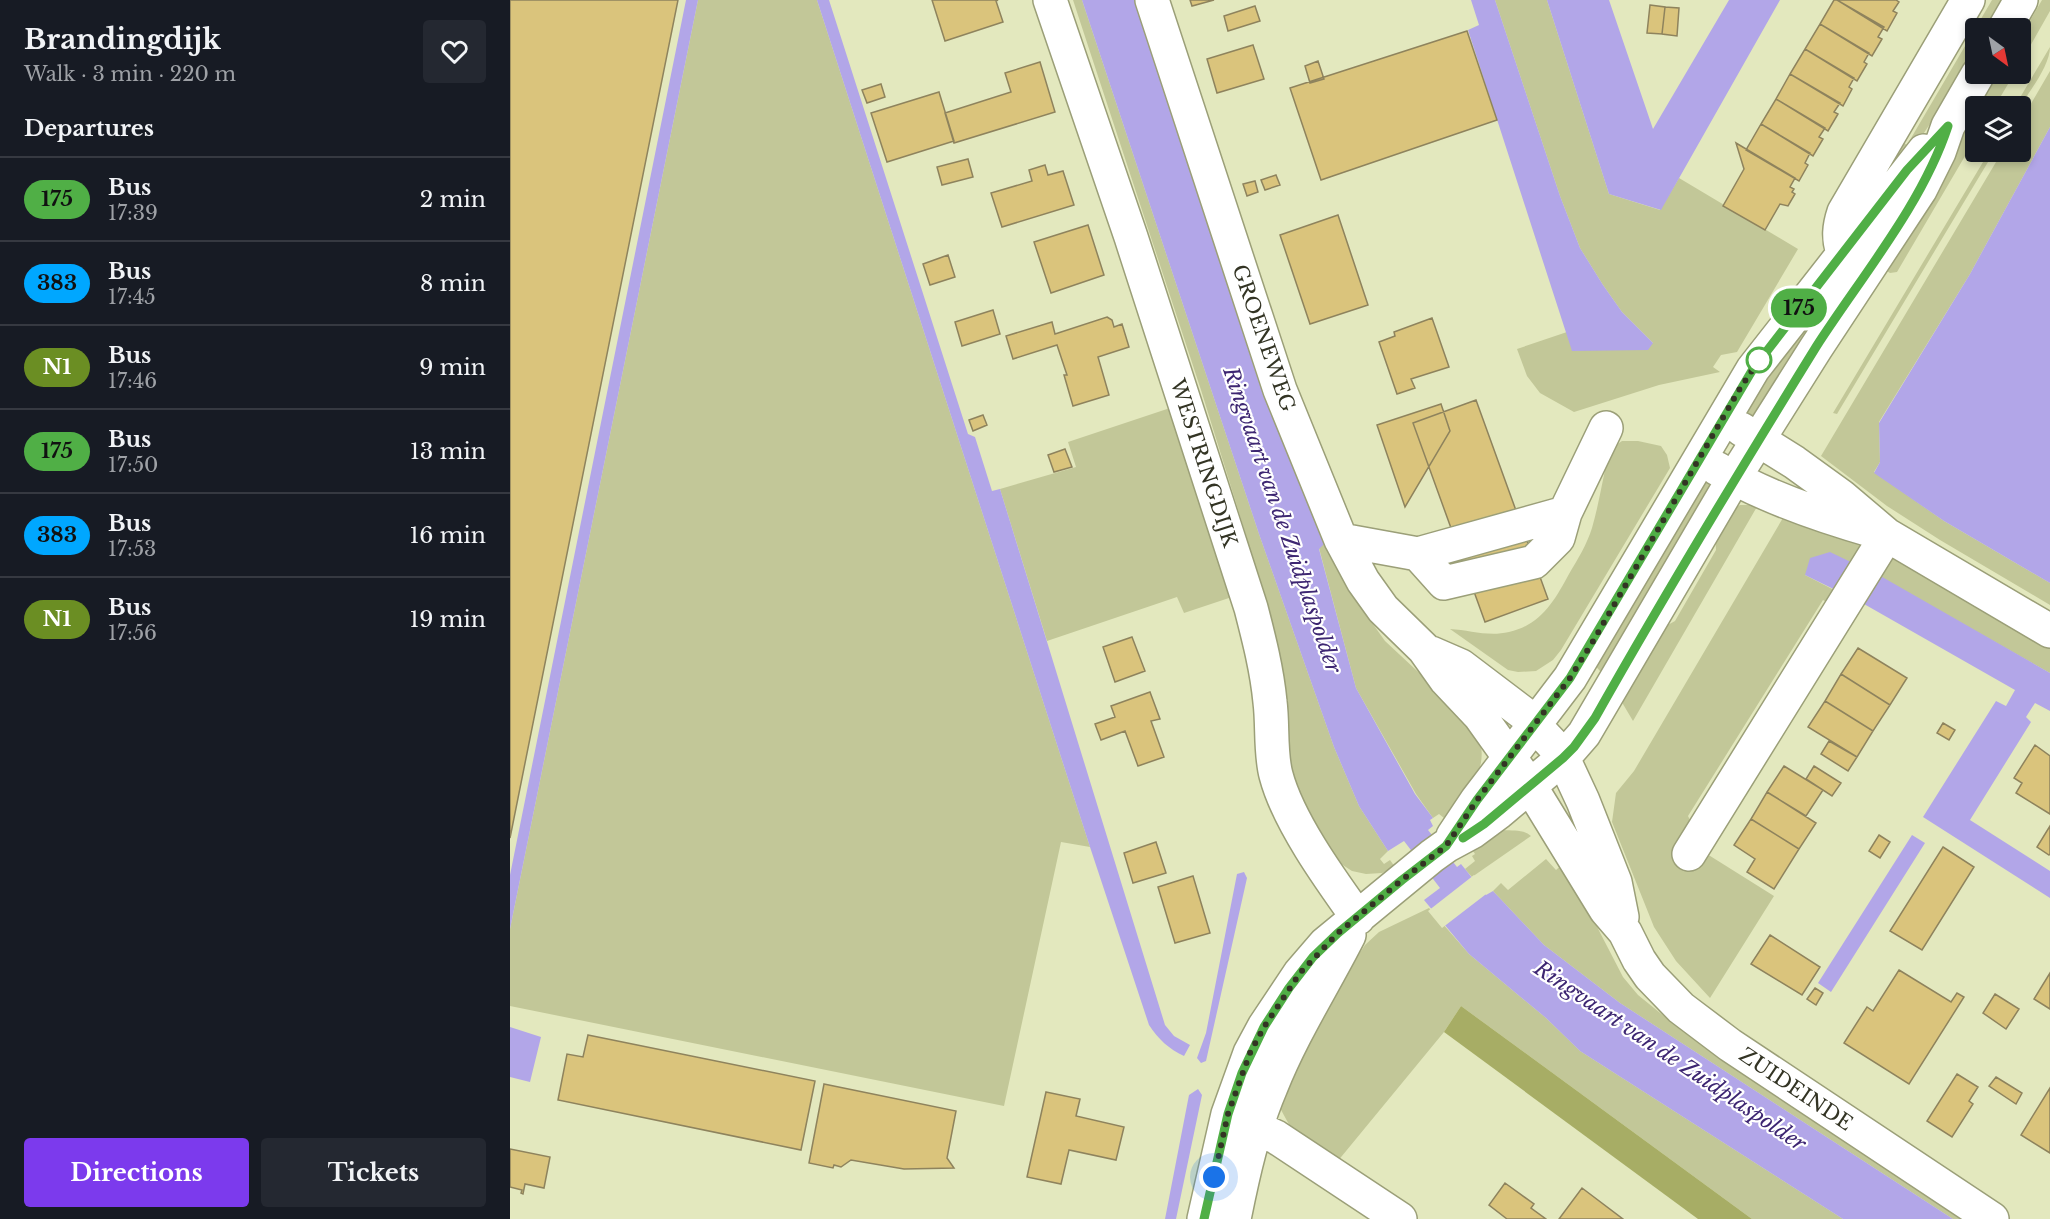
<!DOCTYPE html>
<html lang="en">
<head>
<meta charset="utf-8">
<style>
  :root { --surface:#171b24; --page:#242831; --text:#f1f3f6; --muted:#9ea1a6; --line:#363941; --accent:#7c3aed }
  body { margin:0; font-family:"Libre Baskerville",serif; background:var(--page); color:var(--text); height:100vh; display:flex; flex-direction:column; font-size:22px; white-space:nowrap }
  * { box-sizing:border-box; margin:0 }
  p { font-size:20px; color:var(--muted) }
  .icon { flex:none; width:33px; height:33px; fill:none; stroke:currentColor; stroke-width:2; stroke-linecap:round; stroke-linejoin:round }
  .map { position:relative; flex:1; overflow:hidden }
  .details { display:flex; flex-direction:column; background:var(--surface); width:510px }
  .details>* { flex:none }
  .badge { padding:0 12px; border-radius:20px; font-size:21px; line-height:39px }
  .needle { width:39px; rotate:147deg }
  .tools { position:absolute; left:1455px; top:18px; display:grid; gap:12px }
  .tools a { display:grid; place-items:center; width:66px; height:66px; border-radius:6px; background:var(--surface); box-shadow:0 3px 9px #0003; font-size:30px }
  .you { position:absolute; width:30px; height:30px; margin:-15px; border:4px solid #fff; border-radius:50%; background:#1a73e8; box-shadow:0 0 0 9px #1a73e833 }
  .map>.badge { position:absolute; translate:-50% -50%; box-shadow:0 0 0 3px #fff }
  h2 { padding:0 24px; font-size:22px; line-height:54px }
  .round { display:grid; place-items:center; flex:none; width:63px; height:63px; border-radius:6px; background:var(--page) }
  .headline { display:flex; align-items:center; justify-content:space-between; height:102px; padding:0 24px }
  h1 { font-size:28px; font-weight:700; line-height:45px }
  .action { display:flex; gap:12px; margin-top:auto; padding:12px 24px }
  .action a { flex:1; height:69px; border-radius:6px; background:var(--accent); color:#fff; font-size:24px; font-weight:700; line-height:69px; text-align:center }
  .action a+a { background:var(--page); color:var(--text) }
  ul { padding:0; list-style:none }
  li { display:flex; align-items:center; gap:18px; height:84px; padding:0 24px; border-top:2px solid var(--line) }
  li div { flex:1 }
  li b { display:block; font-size:22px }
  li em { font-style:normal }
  li .badge { min-width:66px; font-weight:700; text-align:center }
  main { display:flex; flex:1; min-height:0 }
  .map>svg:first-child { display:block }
  .green { fill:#c2c798 }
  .forest { fill:#a7ad65 }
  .water { fill:#b2a6e8 }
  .pier { fill:#e3e8be }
  .building { fill:#dac47c; stroke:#8e835d; stroke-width:1.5 }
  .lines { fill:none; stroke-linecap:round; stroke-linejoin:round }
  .minor-casing { stroke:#9b9f78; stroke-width:36 }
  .minor { stroke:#fff; stroke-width:33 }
  .line-casing { stroke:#fff; stroke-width:14 }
  .line { stroke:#50af46; stroke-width:9 }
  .walk { stroke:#333424; stroke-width:6; stroke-dasharray:0 10.8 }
  .stop-dot { fill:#fff; stroke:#50af46; stroke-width:3 }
  .labels { text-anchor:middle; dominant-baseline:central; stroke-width:4.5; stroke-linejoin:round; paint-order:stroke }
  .street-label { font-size:20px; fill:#333424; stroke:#fff }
  .water-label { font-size:21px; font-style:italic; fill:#3d2672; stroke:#fff }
</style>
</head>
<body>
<main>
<section class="details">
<div class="headline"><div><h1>Brandingdijk</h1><p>Walk · 3 min · 220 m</p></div><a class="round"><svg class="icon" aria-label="heart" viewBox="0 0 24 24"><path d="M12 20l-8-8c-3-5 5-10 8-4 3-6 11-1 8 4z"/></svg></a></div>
<h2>Departures</h2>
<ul>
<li><span class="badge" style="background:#50af46;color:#111">175</span><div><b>Bus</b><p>17:39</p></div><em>2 min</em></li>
<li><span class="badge" style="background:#00a7ff;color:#111">383</span><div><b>Bus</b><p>17:45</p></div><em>8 min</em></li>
<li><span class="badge" style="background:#6b8e23;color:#fff">N1</span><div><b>Bus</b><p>17:46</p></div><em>9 min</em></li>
<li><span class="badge" style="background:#50af46;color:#111">175</span><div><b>Bus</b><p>17:50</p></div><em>13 min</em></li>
<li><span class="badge" style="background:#00a7ff;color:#111">383</span><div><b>Bus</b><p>17:53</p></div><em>16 min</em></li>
<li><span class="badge" style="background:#6b8e23;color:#fff">N1</span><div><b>Bus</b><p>17:56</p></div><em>19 min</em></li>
</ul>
<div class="action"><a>Directions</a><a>Tickets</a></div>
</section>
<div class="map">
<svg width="1540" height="1219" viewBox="0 0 1540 1219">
  <rect width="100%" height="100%" fill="#e3e8be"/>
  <path class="green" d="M188,0h119l273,847 -29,-5 -57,264 -494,-100v-77z
    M563,0h9l177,534 75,213 25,59 29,45 -8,8 4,5 6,-4 5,7 -13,6 -16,1 -14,-3 -20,-13 -46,-90 -5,-92 -4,-31 -12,-37 -19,-73 -45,-145z
    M625,0h5l200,565 25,48 20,28 88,82c22,40 -2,66 -24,99l-10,-8 -6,4 -17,-24 -60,-106 -37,-140 4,-5 -65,-164z
    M985,0h52l62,194 51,16 19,-32 119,71 -61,103 -16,3 -8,12 7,5 -61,13 -85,27 -34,-19 -13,-17 -10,-27 50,-17 6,19 80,-8 -31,-31 -19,-27 -23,-37 -20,-52z
    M1482,0h12l-17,28h-11l-1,21 -24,43 -37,56 -58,72 40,-82 11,7z
    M1532,0h8v11l-29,51v-26z
    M1540,47c0,18 -20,44 -30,59h-5z
    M1540,71v56l-80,147 -91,148 1,40 -6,10 70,49 106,62v22l-110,-65 -53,-34 -66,-50 181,-304h18l1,-31z
    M1489,74h15l-19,32h-16z
    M1465,113v26l-78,133 -7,1 -10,-6z
    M1479,152h5l-157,262 -4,-1z
    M1343,272l-95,148 -15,-2 23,-54z
    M663,407l59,190 -48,16 -7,-16 -130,44 -47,-152 76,-22 -8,-25z
    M1112,441h16l23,5 6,9 3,13 -109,182 -8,10 -17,11 -18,1 -10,-2 -58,-41c20,1 38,8 59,3 32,-7 46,-32 60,-58 9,-15 18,-30 23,-46 7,-24 11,-51 17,-76l4,-5z
    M1201,481l4,4 -108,194 -15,-17 113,-179z
    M1230,505h18l-125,216 -13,-22 35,-67 20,-11 41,-71 -1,-22 11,-14z
    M1277,511l75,30 3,9 -9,14 -51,11 33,17 -7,13 -8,-5 -135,216 4,8 -14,26 23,15 6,-11 67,42 -64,102 -34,-37 -22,-34 -42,-105 4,-29 18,-22z
    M1385,555l155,87v31l-176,-99 9,-14z
    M993,830c10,1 20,-1 28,6l-59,41 -7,-8 10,-8 -3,-5 3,-2 -4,-6 20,-13z
    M1036,859l10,11 8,-7 59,114 15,18 37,30 298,194h-20l-333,-216 -76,-58 -51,-54 8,-8 7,7z
    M919,908l40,46 77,64 34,33 263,168h-91l-291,-213 -17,26 -107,130 -45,-32 -12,-22v-14l58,-109 27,-40 14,-13z"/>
  <path class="forest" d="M951,1006l291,213h-54l-254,-187z"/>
  <path class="water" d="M176,0h12l-188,929v-54z
    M307,0h12l139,434 7,3 17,54 8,-2 165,536 9,11 16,9 -6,11c-15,-7 -26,-17 -35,-31l-59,-178z
    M572,0h53l123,379 66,165 -5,5 37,139 59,106 18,24 -3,2 3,6 -5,4 29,37 4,-3 25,31 7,-4 51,54 76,58 333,216h-110l-263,-168 -34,-33 -77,-64 -45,-54 16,-12 -36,-47 -16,10 -29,-45 -25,-59 -75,-213z
    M961,0h24l65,196 20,52 23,37 19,27 31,31 -5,7 -76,1 -104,-321 11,-5z
    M1037,0h62l44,129 76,-129h51l-119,210 -52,-16z
    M1540,127v456l-106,-62 -70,-48 6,-11 -1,-39 91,-149z
    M1320,552l54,26 166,95v38l-15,-8 -9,14 5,5 -61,98 80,51v27l-127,-81 73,-116 10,5 9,-16 -151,-86 -59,-29 5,-17z
    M1402,835l13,8 -94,149 -13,-9z
    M734,872l3,6 -41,183 -5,2 -4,-5 9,-25 31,-159z
    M0,1027l31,10 -11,45 -20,-5z
    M688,1089l4,6 -26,124h-11l24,-124z"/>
  <path class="pier" d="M964,875l13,16 7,-3 -52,40 -14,-17z"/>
  <path class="building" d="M0,0h168l-168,838z
    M422,0h66l-2,1 7,21 -58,19z
    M680,0h24l-22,6z
    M1324,0h3l47,27 -6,10 4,2 -10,17 -52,-32z
    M1327,0h59l3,2 -6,9 4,2 -10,18z
    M1140,5l15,2 -3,27 -15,-1z
    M745,6l5,15 -32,10 -4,-15z
    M1155,7l14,1 -2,28 -15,-2z
    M1310,24l49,29 -5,9 3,2 -10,17 -52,-32z
    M957,31l30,89 -176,60 -31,-92z
    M743,45l11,34 -47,14 -10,-34z
    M1295,49l49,29 -5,9 3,2 -9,17 -53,-32z
    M808,61l6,18 -14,4 -5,-17z
    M530,62l15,50 -101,31 -9,-30 66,-21 -6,-19z
    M1280,74l50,29 -6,9 4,2 -10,17 -52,-32z
    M371,84l4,13 -18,6 -5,-13z
    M429,92l15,49 -67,21 -16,-49z
    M1266,99l49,29 -6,9 4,2 -10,17 -52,-32z
    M1251,124l49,29 -5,10 3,2 -9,16 -53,-31z
    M1226,143l59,35 -5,9 4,2 -2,3 3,2 -7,12 -8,-2 -15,26 -42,-24 21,-37z
    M458,159l5,18 -31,8 -5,-18z
    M535,165l3,10 15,-4 11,34 -72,22 -11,-34 41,-12 -3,-11z
    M766,175l4,10 -15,5 -4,-10z
    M745,181l3,11 -11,4 -4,-12z
    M828,215l30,90 -58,19 -30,-89z
    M578,225l16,50 -53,18 -17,-51z
    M438,255l7,22 -25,8 -7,-21z
    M483,310l7,24 -38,12 -7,-24z
    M597,317l5,3 2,7 8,-3 7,23 -31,10 11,38 -36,11 -9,-31h3l-10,-30 -44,14 -7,-23 46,-14 3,12z
    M922,318l17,49 -38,12 4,9 -18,6 -18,-52 16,-6 -1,-4z
    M966,400l72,199 -63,23 -72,-199z
    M931,404l9,27 -45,76 -28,-82z
    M473,415l4,10 -14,6 -4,-11z
    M555,449l7,18 -18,5 -6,-17z
    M622,637l13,34 -30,11 -12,-35z
    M1348,648l49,30 -17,27 -49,-31z
    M1331,674l49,31 -17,26 -48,-30z
    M640,692l10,27 -9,2 13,36 -26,9 -13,-35 -24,9 -6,-16 20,-7 -4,-11z
    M1315,701l48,30 -16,26 -49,-30z
    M1433,723l12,7 -6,10 -12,-7z
    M1319,741l28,16 -9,14 -27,-17z
    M1525,745l15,11v58l-34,-21 6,-10 -8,-5z
    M1274,766l39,24 -17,26 -39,-24z
    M1304,766l27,17 -9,13 -26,-17z
    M1257,792l49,31 -17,26 -48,-30z
    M1241,819l48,30 -25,40 -27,-17 8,-13 -21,-14z
    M1540,826v28l-1,1 -12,-8z
    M1369,835l11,7 -10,16 -11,-7z
    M646,842l10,31 -33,10 -9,-30z
    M1433,847l31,20 -52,83 -32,-19z
    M683,876l17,57 -35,10 -17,-56z
    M1260,935l50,32 -18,28 -51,-31z
    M1389,970l52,32 6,-9 7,4 -55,87 -65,-41 23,-36 6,4z
    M1540,973v36l-16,-10z
    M1305,988l8,5 -7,12 -9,-6z
    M1485,994l24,15 -13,20 -23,-16z
    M78,1035l227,46 -14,69 -243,-50 9,-46 16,3z
    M1447,1074l21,13 -9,14 4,3 -21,33 -25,-16z
    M1486,1077l26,16 -6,11 -27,-18z
    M314,1084l132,27 -9,47 7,10 -50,1 -53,-9 -10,7 -7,-2 -1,3 -24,-5z
    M1540,1088v65l-29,-18z
    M536,1092l34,7 -4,17 48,11 -8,33 -47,-10 -8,34 -34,-7z
    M0,1149l40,8 -6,31 -19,-4 -2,10 -2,-1 1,-3 -12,-3z
    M995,1183l29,21 -3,4 15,11h-39l-18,-14z
    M1072,1188l41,31h-64z"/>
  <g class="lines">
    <defs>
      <path id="minor" d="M540,0l81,237 120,371c8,31 16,62 19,94 3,23 0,51 6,73 12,46 54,104 82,143
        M642,0l128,390 61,150 22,41 20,28 41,40 22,31 34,36 50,70 76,124 19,22 14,28 11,16 31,32 49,37 262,174
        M1495,28l16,-28
        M1333,253c-5,-15 -4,-26 1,-41l124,-212
        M1231,429l53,33 47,34 46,39 163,96
        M1206,468c47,28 105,48 158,63
        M831,540l77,14 26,29 90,-21 24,-24 7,-25 41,-85
        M908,554l147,-41
        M921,653l30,13 62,47 33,35 7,10 20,43 32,81 7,35
        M943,836l24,-36 93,-122 183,-309 171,-218
        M1179,854l198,-319
        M726,1118l40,19 124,82
        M694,1219l24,-105 22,-61 14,-26 36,-54 25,-29 107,-88 14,-10 26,-14 27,-20 64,-54 21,-24 150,-256 82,-130 104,-158 19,-38 9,-26 30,-52
        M724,1219c9,-45 19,-90 37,-132 21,-53 52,-101 78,-152"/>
    </defs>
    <use href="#minor" class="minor-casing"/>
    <use href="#minor" class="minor"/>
  </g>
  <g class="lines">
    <defs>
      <path id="line" d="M694,1219l24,-105 14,-41 22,-46 25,-39 24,-31 25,-24 64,-53 44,-34 31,-46 93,-122 183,-309 154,-199 41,-44c-26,79 -87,151 -132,221 -76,123 -150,245 -221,371l-21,29 -11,11 -79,66 -21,14"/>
    </defs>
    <use href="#line" class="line-casing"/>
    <use href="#line" class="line"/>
    <path class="walk" d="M704,1177l14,-63 22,-61 14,-26 36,-54 38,-40 64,-53 44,-34 31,-46 93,-122 22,-35 147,-253 20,-30"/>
  </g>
  <circle class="stop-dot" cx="1249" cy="360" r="12"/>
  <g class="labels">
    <g class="street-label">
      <text transform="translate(754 338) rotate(71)">GROENEWEG</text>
      <text transform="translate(694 463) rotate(72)">WESTRINGDIJK</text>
      <text transform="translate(1286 1089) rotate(34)">ZUIDEINDE</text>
    </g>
    <g class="water-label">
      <text transform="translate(772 520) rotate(71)">Ringvaart van de Zuidplaspolder</text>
      <text transform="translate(1160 1056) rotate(34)">Ringvaart van de Zuidplaspolder</text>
    </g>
  </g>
</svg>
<div class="tools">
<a><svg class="needle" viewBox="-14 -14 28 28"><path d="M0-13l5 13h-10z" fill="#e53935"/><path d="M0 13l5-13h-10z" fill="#9ea1a6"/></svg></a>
<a><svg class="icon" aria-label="layers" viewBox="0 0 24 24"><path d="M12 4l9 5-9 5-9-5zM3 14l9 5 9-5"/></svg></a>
</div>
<div class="you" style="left:704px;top:1177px"></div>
<b class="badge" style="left:1289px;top:308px;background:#50af46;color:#111">175</b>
</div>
</main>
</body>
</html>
